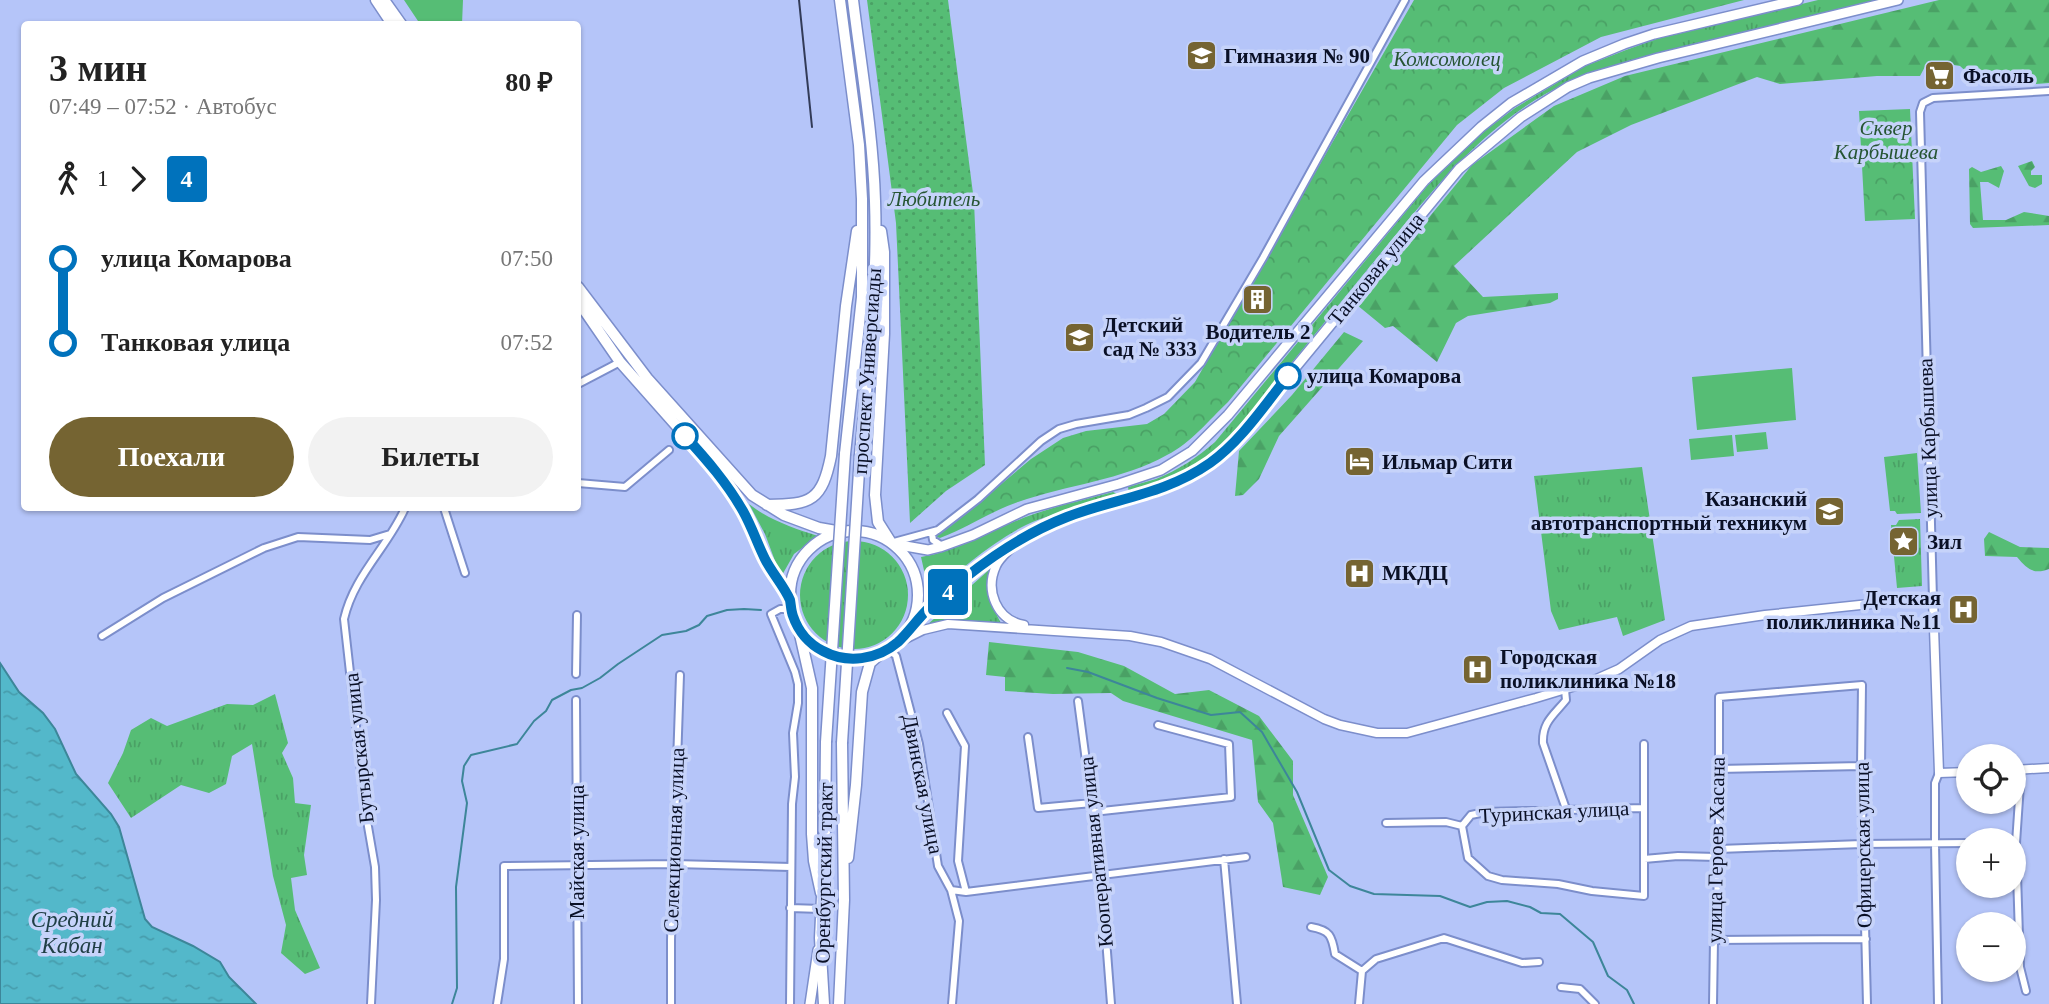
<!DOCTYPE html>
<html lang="ru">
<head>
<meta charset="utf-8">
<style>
  :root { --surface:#fff; --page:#f2f2f2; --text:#222; --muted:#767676; --accent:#756432 }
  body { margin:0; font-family:Georgia,serif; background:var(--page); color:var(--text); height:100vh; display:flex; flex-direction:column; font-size:26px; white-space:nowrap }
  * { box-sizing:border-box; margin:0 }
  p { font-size:23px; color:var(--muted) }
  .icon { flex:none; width:38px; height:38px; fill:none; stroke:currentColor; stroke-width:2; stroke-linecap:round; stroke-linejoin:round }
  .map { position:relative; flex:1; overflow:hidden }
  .panel { position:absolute; left:21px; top:21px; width:560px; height:490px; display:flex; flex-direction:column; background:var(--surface); border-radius:7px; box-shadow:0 2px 5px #0004 }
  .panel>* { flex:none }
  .badge { padding:0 14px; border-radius:5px; font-size:24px; line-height:46px }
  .fabs { position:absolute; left:1956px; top:744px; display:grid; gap:14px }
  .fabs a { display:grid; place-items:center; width:70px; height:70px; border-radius:50%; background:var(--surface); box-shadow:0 2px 5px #0004; font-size:35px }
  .map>.badge { position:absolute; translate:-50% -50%; box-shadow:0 0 0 4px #fff }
  .legs { display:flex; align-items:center; gap:10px; height:77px; padding:0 28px; font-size:23px }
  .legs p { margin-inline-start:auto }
  .summary { display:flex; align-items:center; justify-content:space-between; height:119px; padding:0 28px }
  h1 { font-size:38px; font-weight:800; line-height:52px }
  .action { display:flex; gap:14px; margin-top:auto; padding:14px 28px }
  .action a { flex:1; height:80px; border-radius:42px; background:var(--accent); color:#fff; font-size:28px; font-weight:800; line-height:80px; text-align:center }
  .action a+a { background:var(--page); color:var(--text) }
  ul { padding:0 28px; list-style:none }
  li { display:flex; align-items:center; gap:24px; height:84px; font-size:26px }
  li i { display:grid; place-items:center; width:10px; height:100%; margin:0 9px; background:currentColor }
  li i::after { content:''; width:18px; height:18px; margin:-9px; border:5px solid; border-radius:50%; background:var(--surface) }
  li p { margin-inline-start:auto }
  li:first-child i { background:linear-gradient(#0000 50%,currentColor 0) }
  li:last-child i { background:linear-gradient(currentColor 50%,#0000 0) }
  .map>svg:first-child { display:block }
  .grass { fill:url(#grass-tufts) }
  .forest { fill:url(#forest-firs) }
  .park { fill:url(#park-crowns) }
  .garden { fill:url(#garden-dots) }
  .pitch { fill:#56bd75 }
  .water { fill:url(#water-ripples); stroke:#3d8699; stroke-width:2 }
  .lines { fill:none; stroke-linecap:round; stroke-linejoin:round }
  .stream { stroke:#3d8699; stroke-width:2 }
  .minor-casing { stroke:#7c8ecb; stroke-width:10 }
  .tertiary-casing { stroke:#7c8ecb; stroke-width:11 }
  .secondary-casing { stroke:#7c8ecb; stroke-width:12 }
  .primary-casing { stroke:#7c8ecb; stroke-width:13 }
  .minor { stroke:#fff; stroke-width:6 }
  .tertiary { stroke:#fff; stroke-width:8 }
  .secondary { stroke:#fff; stroke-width:9 }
  .primary { stroke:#fff; stroke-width:10 }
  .rail { stroke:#323b58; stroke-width:2 }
  .primary-bridge-casing { stroke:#7c8ecb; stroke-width:13; stroke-linecap:butt }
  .primary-bridge { stroke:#fff; stroke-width:10 }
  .line-1-casing { stroke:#fff; stroke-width:16 }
  .line-1 { stroke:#0072bc; stroke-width:10 }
  .stop-1-dot { fill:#fff; stroke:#0072bc; stroke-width:3.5 }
  .labels { text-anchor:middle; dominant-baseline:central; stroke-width:7; stroke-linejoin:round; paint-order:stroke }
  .poi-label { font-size:21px; font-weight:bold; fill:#0a1026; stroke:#c6d3fa; text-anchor:start }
  .park-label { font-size:21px; font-style:italic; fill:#265533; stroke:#c6d3fa }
  .street-label { font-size:21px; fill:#0a1026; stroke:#c6d3fa }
  .stop-label { font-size:21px; font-weight:bold; fill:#0a1026; stroke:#c6d3fa; text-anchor:start }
  .water-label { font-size:23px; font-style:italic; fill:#203f45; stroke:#c6d3fa }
</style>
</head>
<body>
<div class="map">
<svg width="2049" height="1004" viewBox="0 0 2049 1004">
  <defs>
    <pattern id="grass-tufts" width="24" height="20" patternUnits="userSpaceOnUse" patternTransform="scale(1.75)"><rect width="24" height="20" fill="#56bd75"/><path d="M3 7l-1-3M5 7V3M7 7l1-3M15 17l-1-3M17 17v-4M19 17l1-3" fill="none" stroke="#4aa165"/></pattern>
    <pattern id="forest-firs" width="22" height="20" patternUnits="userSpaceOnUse" patternTransform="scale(1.75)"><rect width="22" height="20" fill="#56bd75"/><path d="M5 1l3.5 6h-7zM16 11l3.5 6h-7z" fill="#4aa165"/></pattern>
    <pattern id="park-crowns" width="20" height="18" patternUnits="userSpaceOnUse" patternTransform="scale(1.75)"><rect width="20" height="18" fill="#56bd75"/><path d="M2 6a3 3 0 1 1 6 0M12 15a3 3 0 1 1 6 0" fill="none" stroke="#4aa165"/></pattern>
    <pattern id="garden-dots" width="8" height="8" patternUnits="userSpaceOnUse" patternTransform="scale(1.75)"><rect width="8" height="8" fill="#56bd75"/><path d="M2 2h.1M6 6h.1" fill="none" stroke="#4aa165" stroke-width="1.8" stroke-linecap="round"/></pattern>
    <pattern id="water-ripples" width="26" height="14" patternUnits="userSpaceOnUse" patternTransform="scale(1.75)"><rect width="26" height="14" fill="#53b8ca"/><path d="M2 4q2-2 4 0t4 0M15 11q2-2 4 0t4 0" fill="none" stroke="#479dad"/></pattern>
  </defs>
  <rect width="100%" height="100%" fill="#b5c5f9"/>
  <path class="grass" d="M1818,0h59l-253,63c-18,6 -37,11 -55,19 -84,38 -140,113 -197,182 -51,62 -100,125 -153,184 -22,20 -60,44 -90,45l-1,-6c9,-3 19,-5 28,-8 22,-9 41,-21 59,-37l213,-257 55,-53 32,-24 70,-42 41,-16 30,-11z
    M1917,453l4,60 -24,1 -2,-3h-5l-6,-54z
    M1642,467l23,153 -42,16 -6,-19 -58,13 -8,-19 -17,-135z
    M1113,492l4,2 -3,5c-29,8 -61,13 -88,26 -34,17 -69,47 -96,72l-9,-40c39,-6 75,-30 113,-43 26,-9 53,-15 79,-22z
    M749,504c20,16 44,24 69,32l-24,18 -13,23 -16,-43z
    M1920,519l2,67 -25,2 -6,-63h5l3,-5z
    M800 595a54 54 0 1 1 108 0a54 54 0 1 1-108 0Z
    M990,569c-3,22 0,34 11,54l-54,-4 -20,6z
    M275,694l13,49 -6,10 11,25 2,25 16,2 -7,50 3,20 -16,3 4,32 25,58 -15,6 -24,-21 5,-28 -13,-49 -21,-132 -20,12 -6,28 -17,9 -28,-8 -50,33 -23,-35 15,-30 8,-23 20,-12 16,8 60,-22 26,1z"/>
  <path class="forest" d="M1939,0h110v83l-13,1 -6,-9 -59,1 -11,-10 -32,-5 -8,15h-43l-97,8 -23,-7 -126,48 -54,27 -123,114 29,31 75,-4v6l-8,4 -82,13 -12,7 -19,39 -44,-36 -8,2 -28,-23 115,-140 82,-59 71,-30z
    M2032,161l3,6 -4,4v4h11v9l-7,4 -6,-2 -11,-20z
    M2001,166l3,5 -5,17 -11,-6h-8l3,38h23l18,-8 25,4v9l-76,3 -3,-4 -1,-55 3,-2 9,5z
    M1344,332l19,9 -84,95 -20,43 -16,16 -8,1 4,-45 53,-56z
    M1989,532l31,15 29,1v21c-15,6 -22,0 -32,-12l-32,-1 -1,-17z
    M989,642l89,10 46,14 51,28 34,-4 50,26 34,45v34l35,82 -8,18 -37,-8 -10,-64 -15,-21 -6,-62 -129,-39 -12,-8 -58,1 -48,-3v-14l-19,-2z"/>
  <path class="park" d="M1414,0h330l-143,37 -97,51 -47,37 -229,277c-19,18 -37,41 -61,53 -44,25 -101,30 -149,47 -27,9 -51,26 -78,36l-3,-1 1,-4 31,-22 62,-52 32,-21 23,-7 61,-7 17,-10 31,-32z
    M1910,109l5,110 -50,2 -6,-110z"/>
  <path class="garden" d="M867,0h81l26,201 11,264 -39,26 -36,32 -14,-300z"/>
  <path class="pitch" d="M404,0h59l-1,24h-42z
    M1792,368l4,52 -99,10 -5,-53z
    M1766,432l2,17 -31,3 -2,-17z
    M1732,435l2,21 -43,4 -2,-21z"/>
  <path class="water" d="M0,663l19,29 24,21 12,16 21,45 35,40 8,13 26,92 7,8 41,19 27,16 9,15 27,27h-256z"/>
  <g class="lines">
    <path class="stream" d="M1067,668l21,4 69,26 54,17 29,-3 22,20 35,60 32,78 21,16 24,8 66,2 30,11 17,-5 20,-1 23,6 11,6 19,1 33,28 15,34 19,14 7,14
      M452,1004l5,-16 -1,-101 11,-84 -5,-22 2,-15 7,-11 46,-11 17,-23 12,-10 6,-11 19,-10 11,-2 18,-10 18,-14 44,-29 24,-4 13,-6 8,-9 20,-6 17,-1 17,1"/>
    <defs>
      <path id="minor" d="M578,384l42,-22
        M578,483l47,4 44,-37
        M444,508l21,65
        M936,531l-4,3 1,6 9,6
        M894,542l44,-12 40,-31 63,-58 18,-12 17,-5 53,-9 17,-7 22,-11 33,-34 62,-105 142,-258
        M1933,599l-13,-487 3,-9 10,-5 116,-7
        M102,636l61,-38 101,-50 34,-11 72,3 20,-6
        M889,649l7,7 23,88 19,122 13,24 8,31 -7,83
        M576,674l1,-59
        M1565,690l1,10c-12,15 -24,22 -23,43l23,66
        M576,700l2,304
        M1078,701l23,173 10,130
        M947,713l18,33 -7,115 8,31
        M1028,737l10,71 54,-5
        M1718,769l143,-3
        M2021,770l-5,73 4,124 6,24
        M1093,812l138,-15 -2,-53 -71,-19
        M1386,823l60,-1 16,4 9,-11 14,-3 159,-4
        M1462,826l6,32 20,18 14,4 56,4 34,7 52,5v-152
        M1719,849l143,-5 107,-1
        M1224,859l13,145
        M1644,859l34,-3 39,1
        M951,890l15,2 280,-35
        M790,908l31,1
        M1311,927c19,3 21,9 24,27l27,17
        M1714,940l152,-1
        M1561,987l19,2 15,15
        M371,1004l5,-104 -1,-33 -9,-52 -22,-196c10,-44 44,-72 61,-111
        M497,1004l7,-45v-93l170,-2 117,3
        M671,1004v-64l9,-265
        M790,1004l2,-200 3,-27 -2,-44 5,-30v-19l-3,-12 -24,-58 9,-5h11
        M1359,1004l3,-33 14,-12 68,-21 78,25 17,-1
        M1713,1004l1,-64 4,-20 -1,-63 2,-8v-152l143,-12 -1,81 6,238
        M1938,1004l-3,-160v-61l4,-10"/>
      <path id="tertiary" d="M1011,548c-6,6 -12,11 -15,18 -11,24 0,54 28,59
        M897,643l26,-13 25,-6 182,12 31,6 49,17 114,60 16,6 37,8h30l129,-35 56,-17 27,-12 41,-29 31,-14 74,-11 152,-16h16l6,174 30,-1
        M2014,770l35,-2"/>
      <path id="secondary" d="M894,544l34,6 12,-3 33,-12 54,-26 92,-25 42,-14 31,-19 36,-36 196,-234 57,-54 30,-24 72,-42 41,-17 30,-10 144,-34
        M907,632c45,-48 98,-90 160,-115 33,-13 69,-18 102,-31 27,-10 49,-30 69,-49l221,-268 62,-52 47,-30 21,-9 69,-20 240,-58
        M810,1004l8,-54"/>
      <path id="primary" d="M376,0l16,24
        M384,0l17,24
        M840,0l19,145 3,54v98l-17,157
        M853,0c8,66 20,134 22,201 3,85 -7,169 -15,254
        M881,231l3,21v82l-9,161 3,27 12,19
        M578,287l69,91 105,117 32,20 35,13 17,3
        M578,301l42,61 101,114 23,38 22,47 23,38
        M767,505c45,0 55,-5 64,-49l15,-150 11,-75
        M790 595a64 64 0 1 1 128 0a64 64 0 1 1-128 0Z
        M799,630l13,58v146l2,27 7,32
        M848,858l8,-73 6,-93 8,-29 9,-8
        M824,1004l-4,-66 5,-103 1,-93
        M839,1004l5,-104 -2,-157"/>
    </defs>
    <use href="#minor" class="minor-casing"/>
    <use href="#tertiary" class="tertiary-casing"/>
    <use href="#secondary" class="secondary-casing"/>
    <use href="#primary" class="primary-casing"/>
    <use href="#minor" class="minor"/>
    <use href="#tertiary" class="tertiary"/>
    <use href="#secondary" class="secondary"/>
    <use href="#primary" class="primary"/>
    <path class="rail" d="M799,0l13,127"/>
    <defs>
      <path id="primary-bridge" d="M826,742l19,-288
        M842,743l18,-288"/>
    </defs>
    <use href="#primary-bridge" class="primary-bridge-casing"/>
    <use href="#primary-bridge" class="primary-bridge"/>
  </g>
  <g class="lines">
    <defs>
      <path id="line-1" d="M685,436c22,24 42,47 58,75 9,16 14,32 22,48 7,14 19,27 25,41 1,5 1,11 3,16 5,15 16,28 30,35 24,13 54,9 75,-9 11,-10 20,-24 32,-35 41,-36 85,-70 137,-90 49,-19 97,-22 143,-54 31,-22 54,-57 78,-87"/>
    </defs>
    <use href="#line-1" class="line-1-casing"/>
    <use href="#line-1" class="line-1"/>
  </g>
  <defs>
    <symbol id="school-square" viewBox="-11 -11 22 22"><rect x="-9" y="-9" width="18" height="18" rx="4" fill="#756432" stroke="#c6d3fa"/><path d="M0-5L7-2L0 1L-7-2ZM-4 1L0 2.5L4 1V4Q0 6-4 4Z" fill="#fff"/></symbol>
    <symbol id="supermarket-square" viewBox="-11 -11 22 22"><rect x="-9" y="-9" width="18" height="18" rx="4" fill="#756432" stroke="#c6d3fa"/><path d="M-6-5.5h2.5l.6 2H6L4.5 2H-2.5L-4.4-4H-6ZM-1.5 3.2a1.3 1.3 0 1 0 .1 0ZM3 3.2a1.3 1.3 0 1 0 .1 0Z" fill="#fff"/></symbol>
    <symbol id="building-square" viewBox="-11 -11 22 22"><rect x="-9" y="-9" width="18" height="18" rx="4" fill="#756432" stroke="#c6d3fa"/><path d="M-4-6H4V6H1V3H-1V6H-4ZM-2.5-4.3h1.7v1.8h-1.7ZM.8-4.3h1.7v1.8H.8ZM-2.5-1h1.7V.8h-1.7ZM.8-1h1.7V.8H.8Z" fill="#fff"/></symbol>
    <symbol id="hotel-square" viewBox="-11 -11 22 22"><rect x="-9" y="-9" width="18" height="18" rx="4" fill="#756432" stroke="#c6d3fa"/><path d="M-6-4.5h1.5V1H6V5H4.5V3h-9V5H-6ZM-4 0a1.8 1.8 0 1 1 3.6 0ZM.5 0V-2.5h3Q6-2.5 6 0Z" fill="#fff"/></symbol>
    <symbol id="university-square" viewBox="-11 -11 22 22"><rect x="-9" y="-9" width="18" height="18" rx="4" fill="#756432" stroke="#c6d3fa"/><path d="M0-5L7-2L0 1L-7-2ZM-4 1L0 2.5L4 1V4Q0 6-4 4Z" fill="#fff"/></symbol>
    <symbol id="sight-square" viewBox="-11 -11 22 22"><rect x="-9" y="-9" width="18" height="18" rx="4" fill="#756432" stroke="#c6d3fa"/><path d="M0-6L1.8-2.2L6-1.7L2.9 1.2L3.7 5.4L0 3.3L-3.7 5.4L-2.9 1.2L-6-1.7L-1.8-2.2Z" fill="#fff"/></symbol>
    <symbol id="hospital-square" viewBox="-11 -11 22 22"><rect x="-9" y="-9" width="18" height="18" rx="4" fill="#756432" stroke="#c6d3fa"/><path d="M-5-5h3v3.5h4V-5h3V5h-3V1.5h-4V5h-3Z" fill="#fff"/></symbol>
  </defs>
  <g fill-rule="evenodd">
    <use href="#school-square" x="1184" y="38" width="35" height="35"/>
    <use href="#supermarket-square" x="1922" y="58" width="35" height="35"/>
    <use href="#building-square" x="1240" y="282" width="35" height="35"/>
    <use href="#school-square" x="1062" y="320" width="35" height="35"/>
    <use href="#hotel-square" x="1342" y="444" width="35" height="35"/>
    <use href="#university-square" x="1812" y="494" width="35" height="35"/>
    <use href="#sight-square" x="1886" y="524" width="35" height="35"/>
    <use href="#hospital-square" x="1342" y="556" width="35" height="35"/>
    <use href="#hospital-square" x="1946" y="592" width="35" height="35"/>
    <use href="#hospital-square" x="1460" y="652" width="35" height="35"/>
  </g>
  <g class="stop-1-dot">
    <circle cx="1288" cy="376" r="12"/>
    <circle cx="685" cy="436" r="12"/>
  </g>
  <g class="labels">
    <g class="poi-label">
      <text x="1224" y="56">Гимназия № 90</text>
      <text x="1963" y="76">Фасоль</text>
      <text x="1103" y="325">Детский<tspan x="1103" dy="24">сад № 333</tspan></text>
      <text x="1258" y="332" text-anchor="middle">Водитель 2</text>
      <text x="1382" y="462">Ильмар Сити</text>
      <text x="1807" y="499" text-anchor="end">Казанский<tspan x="1807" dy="24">автотранспортный техникум</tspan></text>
      <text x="1927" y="542">Зил</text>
      <text x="1382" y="573">МКДЦ</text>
      <text x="1941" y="598" text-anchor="end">Детская<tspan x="1941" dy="24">поликлиника №11</tspan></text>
      <text x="1500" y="657">Городская<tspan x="1500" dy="24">поликлиника №18</tspan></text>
    </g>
    <g class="park-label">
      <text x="1447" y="59">Комсомолец</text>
      <text x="1886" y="128">Сквер<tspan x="1886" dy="24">Карбышева</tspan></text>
      <text x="934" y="199">Любитель</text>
    </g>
    <g class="street-label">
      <text transform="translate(1376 269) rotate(-51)">Танковая улица</text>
      <text transform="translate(867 371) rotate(-86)">проспект Универсиады</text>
      <text transform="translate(1928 438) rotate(-92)">улица Карбышева</text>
      <text transform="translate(359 748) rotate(-96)">Бутырская улица</text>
      <text transform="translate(923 784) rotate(79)">Двинская улица</text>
      <text transform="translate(1554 812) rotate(-3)">Туринская улица</text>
      <text transform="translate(674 840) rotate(-88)">Селекционная улица</text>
      <text transform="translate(1863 845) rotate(-91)">Офицерская улица</text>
      <text transform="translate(1716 850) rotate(-89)">улица Героев Хасана</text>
      <text transform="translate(577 852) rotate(-90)">Майская улица</text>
      <text transform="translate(1096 852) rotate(-96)">Кооперативная улица</text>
      <text transform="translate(824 873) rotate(-89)">Оренбургский тракт</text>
    </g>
    <g class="stop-label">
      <text x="1307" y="376">улица Комарова</text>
    </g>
    <g class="water-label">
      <text x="72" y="919">Средний<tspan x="72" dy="26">Кабан</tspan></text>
    </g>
  </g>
</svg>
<div class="fabs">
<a><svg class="icon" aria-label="locate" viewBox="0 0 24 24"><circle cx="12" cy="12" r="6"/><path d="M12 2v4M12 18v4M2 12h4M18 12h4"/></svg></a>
<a>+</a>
<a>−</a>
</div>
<b class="badge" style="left:948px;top:592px;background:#0072bc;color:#fff">4</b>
<section class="panel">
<div class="summary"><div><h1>3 мин</h1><p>07:49 – 07:52 · Автобус</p></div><b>80 ₽</b></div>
<div class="legs"><svg class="icon" aria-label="walk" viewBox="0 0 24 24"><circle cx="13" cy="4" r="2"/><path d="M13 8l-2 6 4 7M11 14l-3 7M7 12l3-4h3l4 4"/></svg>1<svg class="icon" aria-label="forward" viewBox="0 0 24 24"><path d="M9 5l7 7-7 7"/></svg><b class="badge" style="background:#0072bc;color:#fff">4</b></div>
<ul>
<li><i style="color:#0072bc"></i><b>улица Комарова</b><p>07:50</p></li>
<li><i style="color:#0072bc"></i><b>Танковая улица</b><p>07:52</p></li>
</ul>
<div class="action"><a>Поехали</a><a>Билеты</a></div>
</section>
</div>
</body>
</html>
